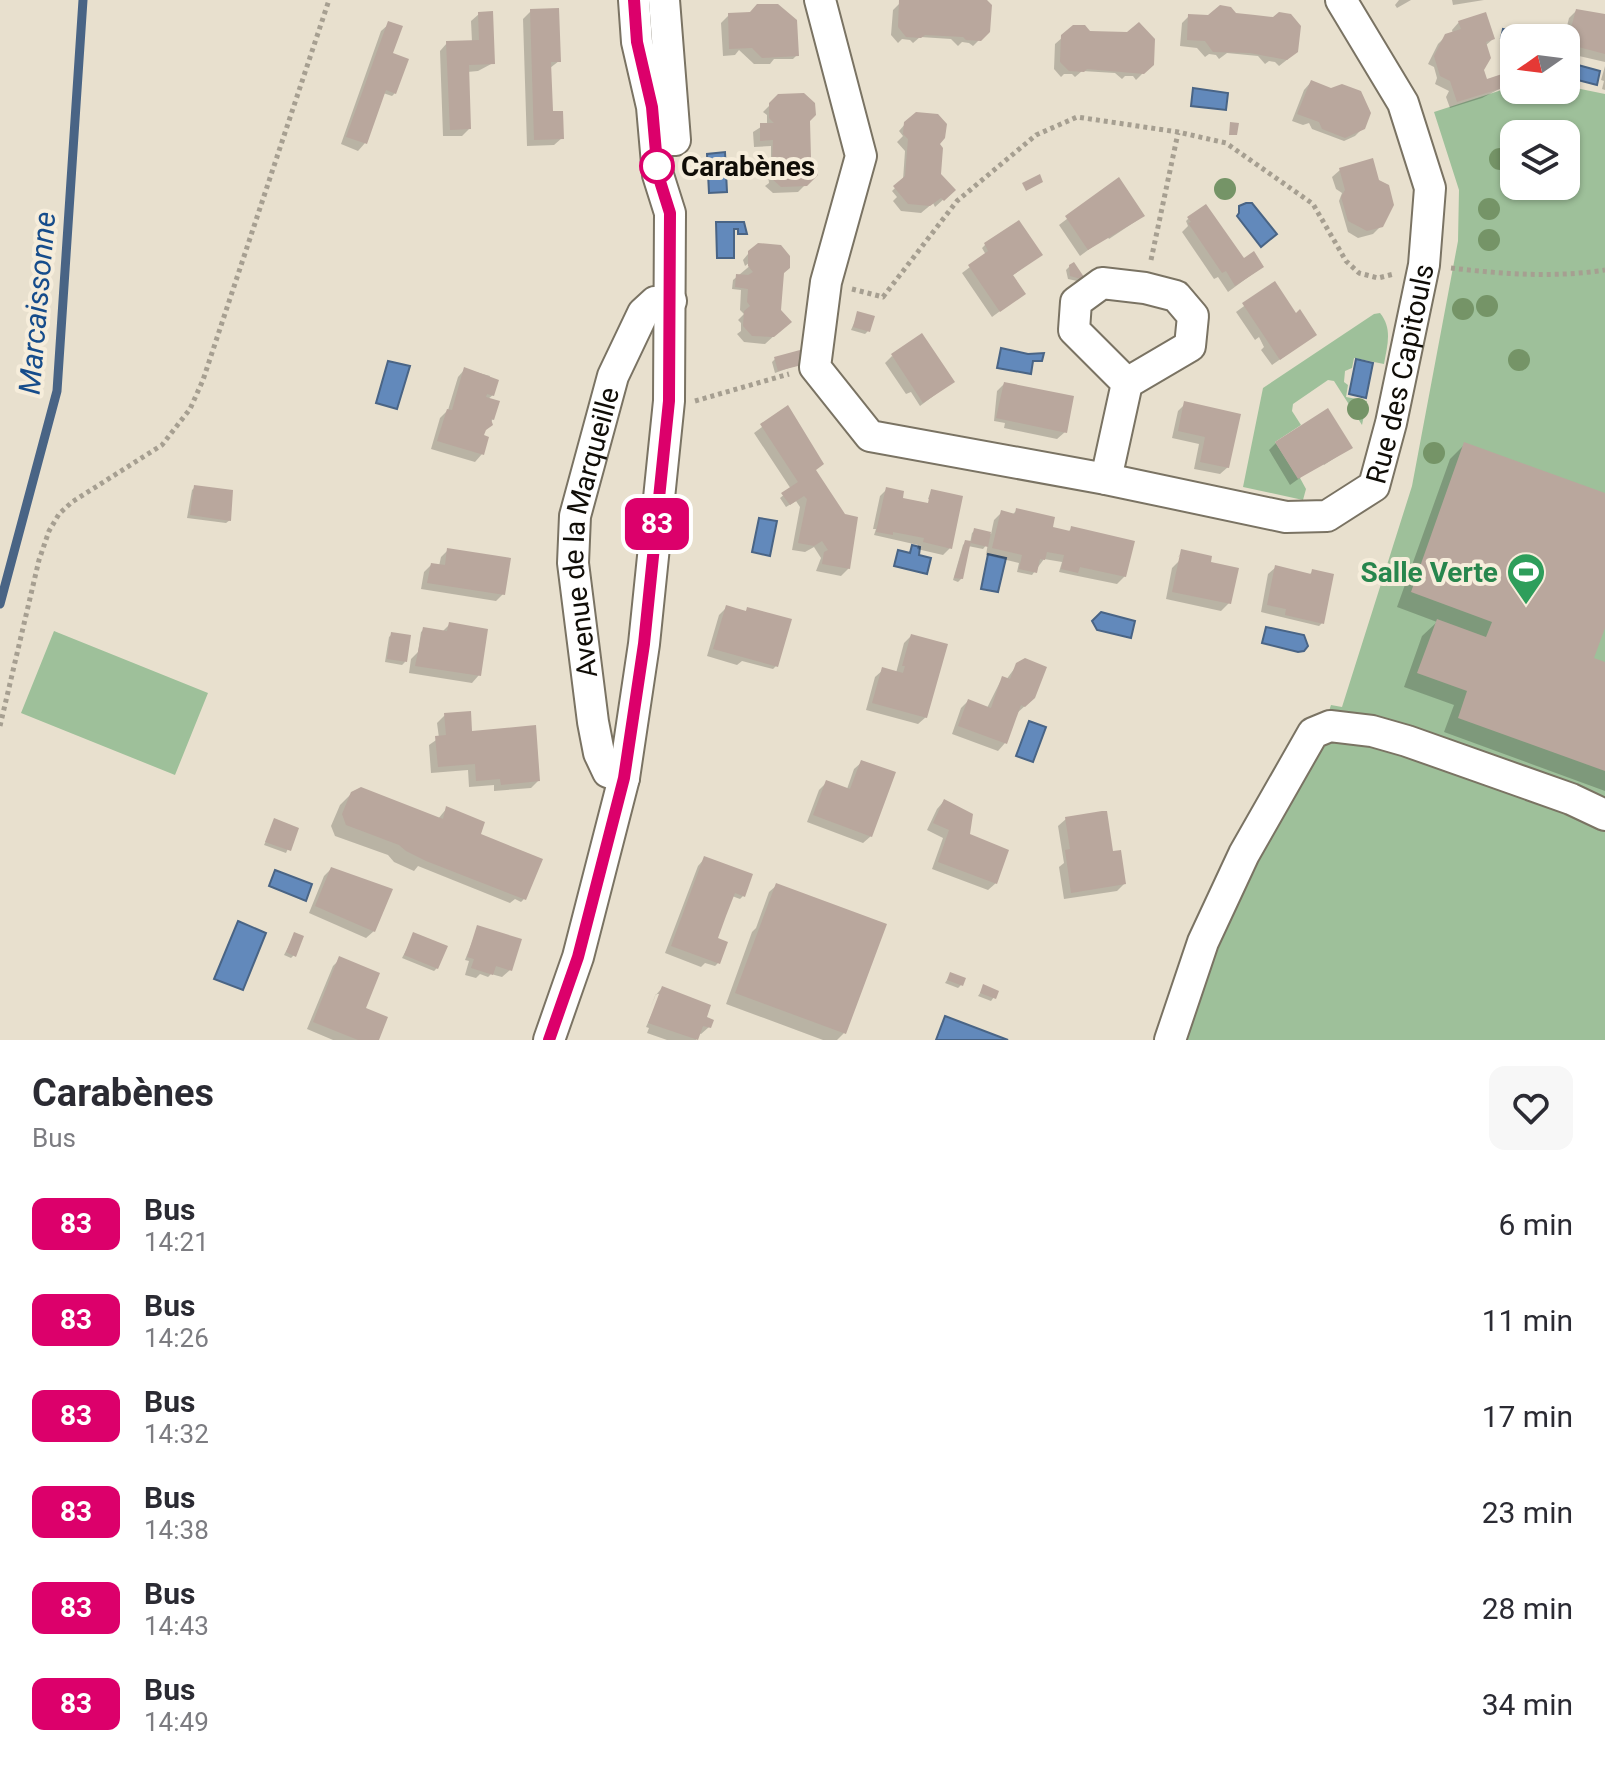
<!DOCTYPE html>
<html lang="fr">
<head>
<meta charset="utf-8">
<style>
  :root { --surface:#fff; --page:#f7f7f7; --text:#2b2b33; --muted:#7c7c81 }
  body { margin:0; font-family:Roboto,sans-serif; background:var(--page); color:var(--text); height:100vh; display:flex; flex-direction:column; font-size:30px; white-space:nowrap }
  * { box-sizing:border-box; margin:0 }
  p { font-size:26px; color:var(--muted) }
  .icon { flex:none; width:44px; height:44px; fill:none; stroke:currentColor; stroke-width:2; stroke-linecap:round; stroke-linejoin:round }
  .map { position:relative; height:1040px; overflow:hidden }
  .side { display:flex; flex-direction:column; background:var(--surface); flex:1 }
  .side>* { flex:none }
  .badge { padding:0 16px; border-radius:12px; font-size:28px; line-height:52px }
  .needle { width:52px; rotate:256deg }
  .controls { position:absolute; left:1500px; top:24px; display:grid; gap:16px }
  .controls a { display:grid; place-items:center; width:80px; height:80px; border-radius:16px; background:var(--surface); box-shadow:0 2px 6px #0004; font-size:40px }
  .map>.badge { position:absolute; translate:-50% -50%; box-shadow:0 0 0 4px #fff }
  .round { display:grid; place-items:center; flex:none; width:84px; height:84px; border-radius:16px; background:var(--page) }
  .summary { display:flex; align-items:center; justify-content:space-between; height:136px; padding:0 32px }
  h1 { font-size:38px; font-weight:700; line-height:60px }
  ul { padding:0; list-style:none }
  li { display:flex; align-items:center; gap:24px; height:96px; padding:0 32px }
  li div { flex:1 }
  li b { display:block; font-size:30px }
  li em { font-style:normal }
  li .badge { min-width:88px; font-weight:700; text-align:center }
  .map>svg:first-child { display:block }
  .green { fill:#9ec09a; fill-rule:evenodd }
  .water { fill:#6289bb; stroke:#496485; stroke-width:2 }
  .shadow { fill:#0003 }
  .lines { fill:none; stroke-linecap:round; stroke-linejoin:round }
  .stream { stroke:#496485; stroke-width:9 }
  .building { fill:#b9a79d }
  .minor-casing { stroke:#7a7363; stroke-width:34 }
  .path { stroke:#a69f91; stroke-width:5; stroke-dasharray:4 4; stroke-linecap:butt }
  .minor { stroke:#fff; stroke-width:30 }
  .tree { fill:#759467 }
  .line-casing { stroke:#fff; stroke-width:18 }
  .line { stroke:#dc006b; stroke-width:12 }
  .stop-dot { fill:#fff; stroke:#dc006b; stroke-width:4 }
  .labels { text-anchor:middle; dominant-baseline:central; stroke-width:8; stroke-linejoin:round; paint-order:stroke }
  .stop-label { font-size:28px; font-weight:bold; fill:#100d07; stroke:#f6eddb; text-anchor:start }
  .street-label { font-size:28px; fill:#100d07; stroke:#f6eddb }
  .leisure-label { font-size:28px; font-weight:bold; fill:#27864d; stroke:#f6eddb; text-anchor:end }
  .water-label { font-size:30px; font-style:italic; fill:#164c8b; stroke:#f6eddb }
</style>
</head>
<body>
<div class="map">
<svg width="1605" height="1040" viewBox="0 0 1605 1040">
  <rect width="100%" height="100%" fill="#e8e0ce"/>
  <path class="green" d="M1514,86v4h52v-4l39,8v946h-445l39,-116 116,-210 12,3 4,-12 11,2 70,-221 46,-245 1,-51 -25,-78zM1514,134h52v52h-52z
    M1380,313c13,16 7,33 4,51l-30,-6 -2,10 -7,3 -1,11 4,3 -2,12 21,4 -5,24 -28,-44 -6,-1 -35,24 -1,7 9,14 -26,17 23,36h2l6,11 -3,11 -60,-13 20,-99 111,-74z
    M54,631l154,62 -33,82 -154,-62z"/>
  <path class="water" d="M1503,29l24,4 -1,5h-12v28l-10,-1 4,-26 -7,-1z
    M1567,62l33,9 -3,14 -31,-8z
    M1193,88l35,5 -2,17 -35,-4z
    M725,152l2,40 -18,1 -2,-39z
    M1246,203h6l25,31 -16,13 -24,-31 2,-3v-7z
    M716,222h28l3,12h-9v-5h-4v29h-17z
    M1001,348l27,6 16,-1 -2,8h-9l-2,13 -34,-6z
    M1356,359l17,4 -7,35 -17,-4z
    M388,361l22,5 -13,43 -21,-6z
    M759,518l18,3 -7,35 -18,-4z
    M912,545l8,2 -1,8 12,3 -4,16 -33,-8 4,-16 12,3z
    M988,554l18,4 -8,34 -17,-3z
    M1101,612l34,9 -4,17 -34,-8 -5,-9z
    M1266,627l38,8 4,11 -4,5 -6,1 -36,-9z
    M1029,721l17,6 -13,35 -17,-6z
    M275,870l37,14 -6,17 -37,-15z
    M238,921l28,12 -23,57 -29,-11z
    M945,1016l63,24h-72z"/>
  <path class="shadow" d="M903,0h81l4,31 -15,15 -4,-3 -7,-1 -4,4 -7,-7 -31,-2 -7,6 -3,-3 -8,-1 -4,4 -7,-8 2,-25z
    M1399,0h12l-14,8 -2,-3z
    M1452,0h32l-31,5z
    M531,11l28,50 -9,7 1,45 11,25 -8,7 -27,1 -4,-127z
    M1576,11l29,11v40l-39,-9v-15h-2l5,-20z
    M479,14l14,49 -15,8 -11,1 2,57 -7,7h-19l-3,-85 7,-8 25,-1 -1,-21z
    M729,15l68,40 -4,4h-19l-4,5h-16l-15,-14 -4,5 -12,1 -2,-33z
    M1189,16l99,43 -9,7 -4,-4 -6,-1 -4,3 -7,-8 -31,-3 -8,6 -3,-4 -7,-1 -4,3 -8,-9 -17,-2 2,-23z
    M1459,22l34,17 -8,7 -6,30 7,5 21,4 -25,13 -32,10 -4,-11 3,-6 -14,-7 2,-6 -3,-11 -6,-3 10,-20 8,-8 7,-2 -1,-4z
    M389,24l6,69 -3,3 -9,-3 -18,50 -7,8 -17,-7 40,-113z
    M1089,33l63,31 -16,16 -3,-4h-8l-3,3 -7,-6 -33,-2 -7,6 -3,-3h-8l-3,3 -7,-8 1,-25 8,-7z
    M1605,66v24l-3,-1 2,-8 -3,-1z
    M1311,82l52,46 -8,8 -11,5 -32,-12 -3,-6 -6,2 -11,-4 12,-31z
    M779,96l29,24 1,38 6,17 -17,17 -25,1 -8,-7 4,-3 -1,-8 -3,-4 13,-14 -2,-2 -5,4v-13l-17,1 -1,-15 14,-9v-8l-4,-3z
    M906,123l31,21 1,31 8,22 -11,10 -2,-4 -12,10 -20,-2 -8,-10 4,-4 -5,-6 11,-11 2,-29 -8,-9 6,-6 -4,-5z
    M1340,170l41,56 -8,8 -15,4 -10,-6 -9,-31 3,-8 -6,-4 -4,-12z
    M1118,180l21,39 -30,20 -2,-3 -27,20 -21,-31z
    M1189,218l54,43 19,6 -34,25 -10,-15 -4,2 -32,-47 6,-6 -2,-5z
    M1019,223l21,32 -28,21 11,18 -31,23 -30,-44 24,-18 -4,-7 3,-3z
    M748,254l34,19 -6,61 -11,10 -21,-2 -7,-8 4,-3v-8l-3,-3 6,-6 -4,-4 1,-20 -9,-1 1,-9 19,-16 -2,-2 -5,4 -2,-6z
    M1070,266l12,11 -5,4 -9,-2 -2,-9z
    M1274,284l32,57 -34,24 -11,-15 3,-3 -5,-10 -4,3 -19,-28z
    M858,314l10,17 -3,3 -14,-4z
    M892,356l60,26 -32,24 -9,-14 -5,2 -21,-31z
    M775,359l25,5 -25,9 -3,-11z
    M465,369l25,7 -3,9 6,10 -5,4 5,20 -10,13 -1,22 -7,8 -44,-13 9,-31 8,-8 10,-33z
    M1004,384l61,48 -8,7 -53,-11 1,-5 -11,-2 3,-30z
    M1185,404l43,63 -8,7 -26,-5 5,-25 -27,-6 6,-27z
    M787,408l28,63 34,97 -8,8 -25,-5 5,-13 -7,-11 -9,5 -13,-2 8,-43 -4,-6 -10,6 -6,-9 11,-9 -37,-56z
    M1276,443l71,7 -23,15 -2,-3 -32,23 -21,-35z
    M1465,444l140,51v127l-13,37 13,5v127l-161,-59 10,-27 -50,-18 18,-51 15,-14 -40,-15 53,-148z
    M195,487l35,33 -4,3 -39,-5 5,-28z
    M887,489l14,10 26,6 5,-5 -4,-1 3,-8 19,57 -7,7 -26,-6 1,-4 -44,-10 2,-6h-3l7,-33z
    M1016,511l35,17 17,4 4,-4 53,48 -8,8 -44,-9 -14,-3 3,-10 -18,-3 -12,16 -15,-3 2,-9 -33,-8 2,-12 -5,6 -15,-3 -6,32 -4,4 -5,-2 10,-35 3,-3 4,1 2,-10 3,-3 16,4 3,-14 7,-7 12,1z
    M448,550l55,44 -7,7 -75,-12 3,-17 7,-7 8,1 2,-9z
    M1182,552l26,13 21,38 -8,8 -55,-12 6,-31 9,-9v-5l-3,3z
    M1276,567l32,9 5,-5 9,52 -3,3 -58,-14 7,-38z
    M726,608l18,5 4,-4 28,57 -3,3 -31,-8 -5,4 -30,-9 12,-41z
    M450,624l29,51 -7,8 -63,-10 2,-14 7,-7 3,-20 3,-3 18,3z
    M392,634l13,28 -3,3 -17,-3 4,-25z
    M911,636l15,81 -8,7 -52,-14 9,-33 8,-7 13,3 8,-30z
    M1017,665l9,40 -10,9 -11,29 -7,8 -46,-17 9,-26 7,-7 19,7 13,-26 3,-3 3,1z
    M445,715l26,18 67,48 -7,7 -37,3v-6l-25,2 -1,-17 -37,3 -2,-28 10,-7 -2,-15z
    M862,762l9,74 -8,7 -56,-21 12,-32 8,-8 20,7 7,-20z
    M352,793l86,26 9,-11 31,27 46,64 -3,3 -6,-3 -5,4 -92,-37 -4,5 -20,-9 -6,-7 -53,-19 -4,-10 9,-21z
    M944,801l24,35 28,47 -8,7 -56,-21 11,-31 -16,-8 10,-21z
    M1066,819l45,31 13,34 -7,7 -53,8 -5,-32 5,-4 -6,-37z
    M275,821l22,8 -11,24 -22,-8z
    M705,858l38,38 -3,3 -8,-3 -19,50 5,17 -3,3 -10,-3 -4,4 -36,-14 33,-87z
    M331,869l43,62 -8,7 -57,-25 15,-37z
    M777,885l67,148 -7,7h-14l-97,-36 26,-72 4,-4 13,-36z
    M478,927l32,43 -8,7 -11,-3 -3,3 -8,-3 -4,4 -11,-3 4,-14 -4,-1z
    M295,934l-1,21 -3,3 -7,-3z
    M414,935l23,33 -3,3 -32,-13z
    M340,959l20,58 16,23h-43l-26,-11 26,-63z
    M951,974l10,11 -3,3 -13,-5z
    M984,987l10,10 -3,4 -13,-5z
    M662,988l42,31 5,8 -8,7 -2,-1 -3,7h-29l-20,-7 2,-5 -3,-1 15,-33h-5l-6,15 5,-13z"/>
  <g class="lines">
    <path class="stream" d="M0,604l57,-213 26,-391"/>
  </g>
  <path class="building" d="M899,0h88l5,5 -2,27 -9,9 -15,-1 -3,-3 -38,-2 -4,3 -15,-1 -8,-10z
    M757,4h21l19,16 2,36 -37,2 -10,-10 -23,1 -1,-36 22,-1z
    M1220,5l11,2 5,6 19,2 18,2 6,-5 12,2 10,12 -3,26 -11,8 -37,-7 -37,-1 -8,-11 -18,-1 1,-26 20,1z
    M559,8l2,54h-10l2,49h10l1,28 -30,1 -4,-131z
    M1576,9l29,5v40l-38,-10z
    M493,11l2,53 -26,1 2,64 -21,1 -4,-89 33,-1 -1,-28z
    M1486,12l9,27 -9,3 5,16 -7,12 3,9 18,-6 4,13 -52,16 -7,-21 -10,-5 -6,-20 11,-22 16,-5 -3,-8z
    M388,21l15,5 -10,27 16,6 -13,35 -10,-4 -19,54 -21,-7z
    M1139,22l16,17 -1,26 -10,9 -57,-5 -3,3 -15,-1 -9,-9 1,-27 12,-10h12l5,6 37,1z
    M1311,80l20,8 11,-4 19,7 10,22 -6,16 -20,9 -23,-9 -3,-7 -22,-8z
    M804,93l11,10 1,12 -6,6 1,37 6,5 1,12 -11,11 -26,1 -10,-9 2,-38 -13,1v-18h14l-5,-5v-15l9,-9z
    M916,112l22,2 9,10 -2,14 -5,6 3,4 -2,26 15,16 -12,11 -3,-3 -11,8 -22,-2 -15,-18 12,-10 3,-37 -5,-5 1,-12z
    M1230,122l9,1 -2,12h-8z
    M1373,158l6,22 10,5 5,20 -11,22 -16,4 -19,-10 -7,-24 4,-7 -6,-22z
    M1040,174l3,8 -17,9 -4,-8z
    M1119,177l26,39 -57,34 -23,-34z
    M1206,204l38,54 10,-7 10,16 -29,19 -9,-15 -4,2 -34,-50 3,-1 -4,-5z
    M1019,220l24,35 -30,20 13,19 -26,18 -32,-47 20,-14 -4,-8z
    M758,243l23,2 9,11v12l-6,5 -3,37 11,12 -18,15 -22,-1 -9,-10 1,-15 6,-5 -3,-4 1,-13 -13,-2 1,-13 12,1 5,-3 -5,-6v-15z
    M1074,262l10,15 -3,2 -11,-3 -1,-11z
    M1275,281l21,32 4,-4 17,26 -37,25 -38,-57z
    M857,311l18,5 -5,16 -17,-5z
    M922,333l33,49 -32,21 -32,-49z
    M800,350l2,15 -24,6 -4,-14z
    M464,367l35,13 -5,16 -7,-2 -1,3 14,4 -6,19 -3,-1 2,6 -7,5 -2,5 5,2 -5,18 -47,-14 10,-32 5,1z
    M1004,382l70,14 -7,37 -71,-15z
    M1184,401l57,13 -12,54 -29,-6 5,-25 -27,-6z
    M788,405l36,59 -8,6 29,44 13,3 -8,52 -28,-5 2,-12 4,-2 -6,-9 -8,5 -16,-3 9,-44 -3,-3 -14,9 -9,-12 17,-11 -38,-58z
    M1328,408l25,40 -55,31 -23,-37z
    M1464,442l141,51v135l-11,30 11,4v109l-147,-53 9,-27 -50,-18 20,-54 49,18 6,-15 -81,-30z
    M194,485l39,5 -2,31 -41,-6z
    M886,487l18,4 -1,7 25,5 3,-14 32,7 -11,53 -29,-7 1,-4 -31,-6v3l-17,-3z
    M1016,508l39,9 -2,10 17,4 1,-5 64,15 -9,36 -46,-10 -2,6 -17,-4 3,-14 -17,-3 -2,8 -5,-1 -3,14 -18,-4 3,-14 -30,-7 9,-38 14,4z
    M974,528l17,4 -3,15 -17,-4z
    M965,540l6,1 -8,38 -9,-1z
    M447,548l64,10 -6,37 -78,-12 4,-20 14,2z
    M1181,549l31,7 -1,6 28,6 -8,36 -59,-12z
    M1275,565l36,9 1,-5 22,5 -10,50 -39,-9 1,-6 -19,-4z
    M726,605l20,6 1,-4 45,12 -14,48 -65,-18z
    M449,622l39,7 -7,47 -66,-10 8,-39 24,4z
    M391,632l20,3 -4,27 -20,-3z
    M911,634l37,10 -21,74 -55,-15 10,-36 21,6 2,-7h-3z
    M1025,658l22,9 -12,31 -10,9 -4,-2 -14,39 -49,-18 10,-27 23,9 11,-32 8,3 6,-16z
    M471,711l1,20 64,-6 4,56 -39,4 -1,-6 -24,2 -1,-17 -37,3 -3,-31 11,-1 -2,-22z
    M861,760l35,12 -24,65 -59,-22 13,-35 24,9z
    M361,787l82,32 3,-13 39,16 -4,12 62,25 -17,41 -100,-39 -20,-10 -7,-6 -53,-20 -4,-11 9,-22z
    M944,799l29,15 -3,20 39,16 -12,34 -59,-22 11,-32 -16,-7z
    M1102,811h5l6,40 8,-1 5,34 -55,9 -6,-43 5,-1 -5,-32z
    M274,818l25,10 -8,23 -26,-9z
    M704,856l49,18 -8,23 -10,-4 -9,23 -8,22 10,4 -8,22 -49,-18z
    M331,867l62,22 -18,43 -60,-26z
    M776,883l111,41 -41,110 -111,-41z
    M477,925l45,14 -10,32 -16,-5 -3,9 -22,-7 3,-9 -7,-2z
    M294,932l10,4 -8,21 -10,-5z
    M413,932l35,14 -10,23 -34,-14z
    M339,956l41,17 -14,35 22,9 -9,23h-21l-45,-18z
    M950,972l16,6 -3,8 -16,-6z
    M983,984l16,7 -3,8 -16,-6z
    M662,986l49,19 -4,12 7,3 -3,8 -8,-2 -5,14 -50,-17z"/>
  <g class="lines">
    <defs>
      <g id="minor">
        <path d="M664,0l11,140"/>
        <path id="s1" d="M820,0l41,156 -35,126 -11,85 55,69 236,43 180,38 41,-1 47,-30 17,-63 33,-158 6,-77 -27,-85 -62,-103"/>
        <path d="M1106,479l21,-96 63,-37 3,-30 -17,-20 -31,-8 -43,-5 -26,19 -2,28 53,53"/>
        <path id="s2" d="M624,778l-16,-6 -9,-19 -6,-31 -20,-159 2,-47 38,-140 30,-63 12,-11 16,-1"/>
        <path d="M549,1040l29,-83 46,-179 20,-134 25,-243 1,-188 -12,-38 -6,-68 -15,-65 -3,-42"/>
        <path d="M1170,1040l33,-98 41,-88 69,-121 17,-7 42,5 35,10 164,58 34,16"/>
      </g>
    </defs>
    <use href="#minor" class="minor-casing"/>
    <path class="path" d="M1151,260l27,-127
      M1451,268c51,6 103,10 154,2
      M852,289l31,8 74,-96 79,-66 41,-18 101,15 48,11 87,61 33,57 13,12 19,5 16,-4
      M695,401l94,-27
      M0,726l39,-166 10,-29 10,-17 13,-12 90,-57 28,-36 13,-29 126,-380"/>
    <use href="#minor" class="minor"/>
  </g>
  <g class="tree">
    <circle cx="1500" cy="159" r="11"/>
    <circle cx="1225" cy="189" r="11"/>
    <circle cx="1489" cy="209" r="11"/>
    <circle cx="1489" cy="240" r="11"/>
    <circle cx="1487" cy="306" r="11"/>
    <circle cx="1463" cy="309" r="11"/>
    <circle cx="1519" cy="360" r="11"/>
    <circle cx="1358" cy="409" r="11"/>
    <circle cx="1434" cy="453" r="11"/>
  </g>
  <g class="lines">
    <defs>
      <path id="line" d="M549,1040l29,-83 46,-179 20,-134 25,-243 1,-188 -12,-38 -6,-68 -15,-65 -3,-42"/>
    </defs>
    <use href="#line" class="line-casing"/>
    <use href="#line" class="line"/>
  </g>
  <defs>
    <symbol id="stadium-pin" viewBox="-11 -11 22 30"><path d="M0 17L-7.5 6A9.5 9.5 0 1 1 7.5 6Z" fill="#2e9e5b" stroke="#f6eddb"/><path d="M0-5a6.5 5 0 1 0 0 10a6.5 5 0 1 0 0-10ZM-3.5-1.8h7v3.6h-7Z" fill="#fff"/></symbol>
  </defs>
  <g fill-rule="evenodd">
    <use href="#stadium-pin" x="1504" y="550" width="44" height="60"/>
  </g>
  <circle class="stop-dot" cx="657" cy="166" r="16"/>
  <g class="labels">
    <g class="stop-label">
      <text x="681" y="166">Carabènes</text>
    </g>
    <g class="street-label">
      <text stroke="none"><textPath href="#s1" startOffset="1102">Rue des Capitouls</textPath></text>
      <text stroke="none"><textPath href="#s2" startOffset="262">Avenue de la Marqueille</textPath></text>
    </g>
    <g class="leisure-label">
      <text x="1498" y="572">Salle Verte</text>
    </g>
    <g class="water-label">
      <text transform="translate(37 303) rotate(-85)">Marcaissonne</text>
    </g>
  </g>
</svg>
<div class="controls">
<a><svg class="needle" viewBox="-14 -14 28 28"><path d="M0-13l5 13h-10z" fill="#e53935"/><path d="M0 13l5-13h-10z" fill="#7c7c81"/></svg></a>
<a><svg class="icon" aria-label="layers" viewBox="0 0 24 24"><path d="M12 4l9 5-9 5-9-5zM3 14l9 5 9-5"/></svg></a>
</div>
<b class="badge" style="left:657px;top:524px;background:#dc006b;color:#fff">83</b>
</div>
<section class="side">
<div class="summary"><div><h1>Carabènes</h1><p>Bus</p></div><a class="round"><svg class="icon" aria-label="heart" viewBox="0 0 24 24"><path d="M12 20l-8-8c-3-5 5-10 8-4 3-6 11-1 8 4z"/></svg></a></div>
<ul>
<li><span class="badge" style="background:#dc006b;color:#fff">83</span><div><b>Bus</b><p>14:21</p></div><em>6 min</em></li>
<li><span class="badge" style="background:#dc006b;color:#fff">83</span><div><b>Bus</b><p>14:26</p></div><em>11 min</em></li>
<li><span class="badge" style="background:#dc006b;color:#fff">83</span><div><b>Bus</b><p>14:32</p></div><em>17 min</em></li>
<li><span class="badge" style="background:#dc006b;color:#fff">83</span><div><b>Bus</b><p>14:38</p></div><em>23 min</em></li>
<li><span class="badge" style="background:#dc006b;color:#fff">83</span><div><b>Bus</b><p>14:43</p></div><em>28 min</em></li>
<li><span class="badge" style="background:#dc006b;color:#fff">83</span><div><b>Bus</b><p>14:49</p></div><em>34 min</em></li>
</ul>
</section>
</body>
</html>
